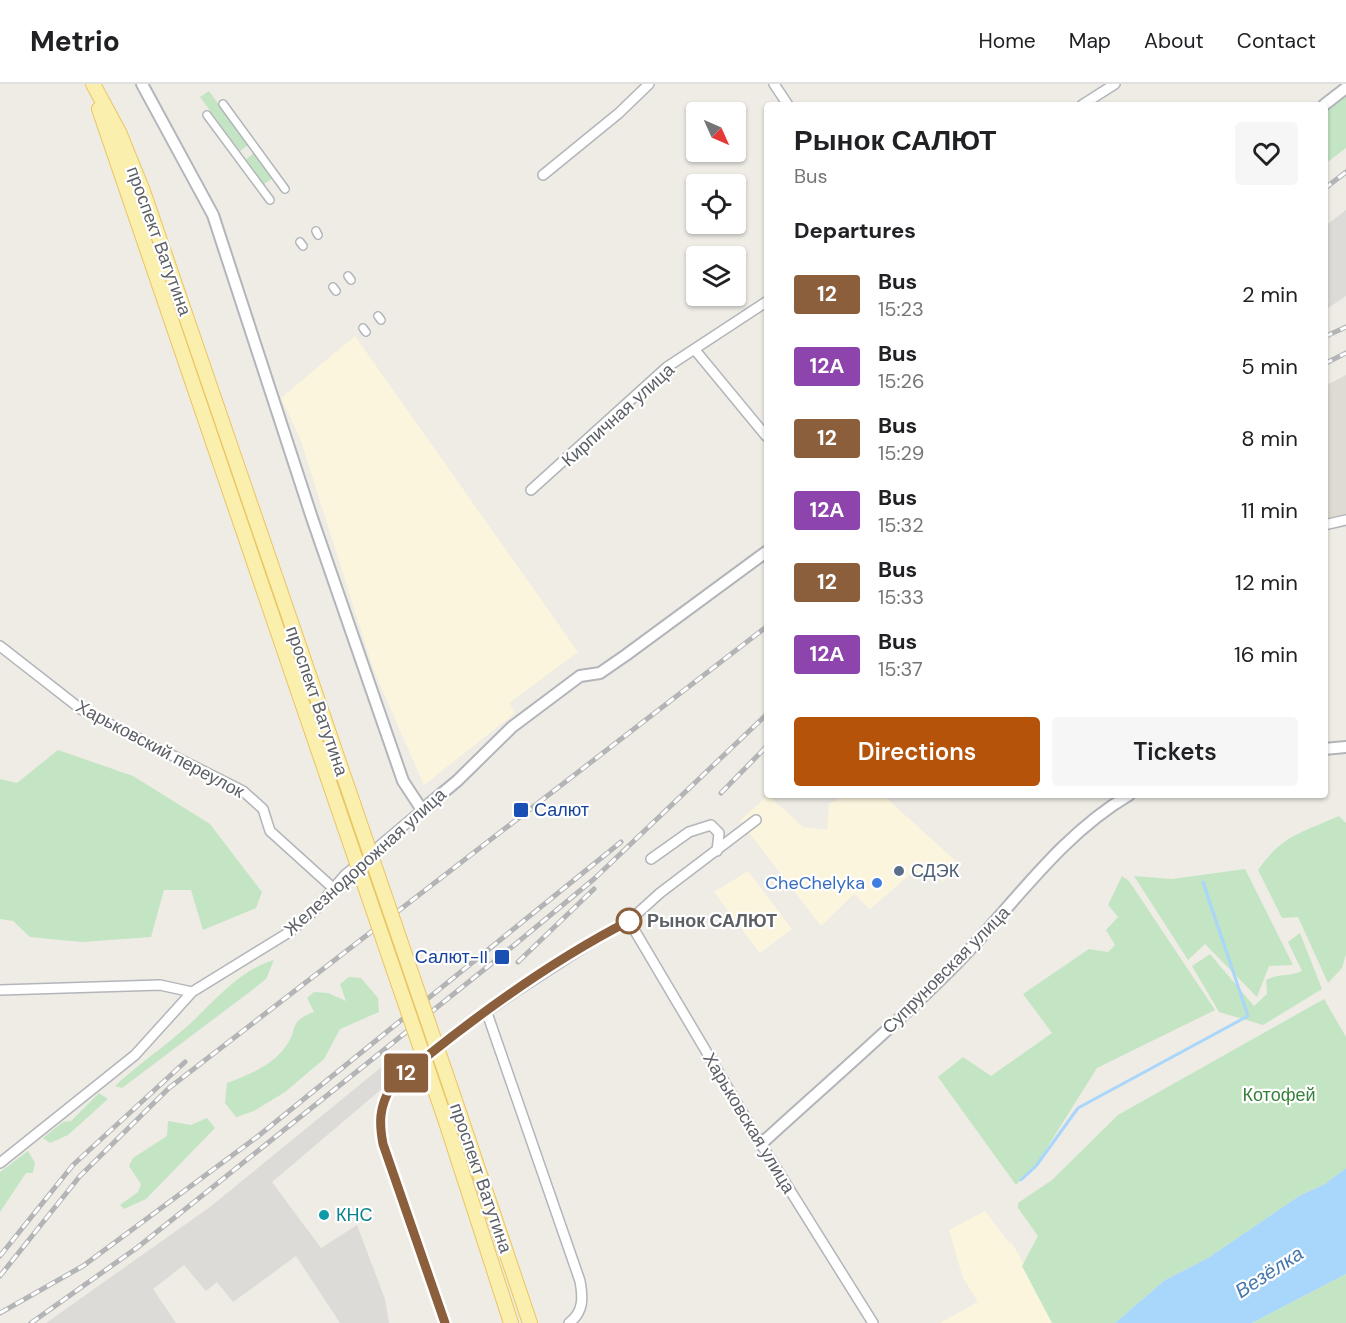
<!DOCTYPE html>
<html lang="en">
<head>
<meta charset="utf-8">
<style>
  :root { --surface:#fff; --page:#f6f6f6; --text:#202124; --muted:#757577; --line:#e0e0e0; --accent:#b45309 }
  body { margin:0; font-family:"DM Sans",sans-serif; background:var(--page); color:var(--text); height:100vh; display:flex; flex-direction:column; font-size:22px; white-space:nowrap }
  * { box-sizing:border-box; margin:0 }
  p { font-size:20px; color:var(--muted) }
  .icon { flex:none; width:33px; height:33px; fill:none; stroke:currentColor; stroke-width:2; stroke-linecap:round; stroke-linejoin:round }
  .map { position:relative; flex:1; overflow:hidden }
  .drawer { position:absolute; left:764px; top:18px; width:564px; height:696px; display:flex; flex-direction:column; background:var(--surface); border-radius:6px; box-shadow:0 2px 4px #0004 }
  .drawer>* { flex:none }
  .badge { padding:0 12px; border-radius:4px; font-size:21px; line-height:39px }
  .needle { width:39px; rotate:135deg }
  .controls { position:absolute; left:686px; top:18px; display:grid; gap:12px }
  .controls a { display:grid; place-items:center; width:60px; height:60px; border-radius:6px; background:var(--surface); box-shadow:0 2px 4px #0004; font-size:30px }
  .map>.badge { position:absolute; translate:-50% -50%; box-shadow:0 0 0 3px #fff }
  h2 { padding:0 30px; font-size:22px; line-height:54px }
  .round { display:grid; place-items:center; flex:none; width:63px; height:63px; border-radius:6px; background:var(--page) }
  .overview { display:flex; align-items:center; justify-content:space-between; height:102px; padding:0 30px }
  h1 { font-size:28px; font-weight:600; line-height:45px }
  .button { display:flex; gap:12px; margin-top:auto; padding:12px 30px }
  .button a { flex:1; height:69px; border-radius:6px; background:var(--accent); color:#fff; font-size:24px; font-weight:600; line-height:69px; text-align:center }
  .button a+a { background:var(--page); color:var(--text) }
  ul { padding:0; list-style:none }
  li { display:flex; align-items:center; gap:18px; height:72px; padding:0 30px }
  li div { flex:1 }
  li b { display:block; font-size:22px }
  li em { font-style:normal }
  li .badge { min-width:66px; font-weight:700; text-align:center }
  header { display:flex; align-items:center; gap:36px; box-sizing:border-box; height:84px; padding:0 30px; background:var(--surface); border-bottom:2px solid var(--line) }
  header strong { font-size:28px }
  nav { display:flex; gap:33px; margin-inline-start:auto; font-size:21px }
  .map>svg:first-child { display:block }
  .commercial { fill:#fcf5dd }
  .industrial { fill:#dddbd7 }
  .education { fill:#dedbd3 }
  .green { fill:#c3e5c3 }
  .water { fill:#a9d6fb }
  .lines { fill:none; stroke-linecap:round; stroke-linejoin:round }
  .stream { stroke:#a9d6fb; stroke-width:3 }
  .pedestrian-casing { stroke:#b2b5b9; stroke-width:10 }
  .minor-casing { stroke:#b2b5b9; stroke-width:12 }
  .tertiary-casing { stroke:#b2b5b9; stroke-width:14 }
  .primary-casing { stroke:#eac562; stroke-width:16 }
  .pedestrian { stroke:#fff; stroke-width:7 }
  .minor { stroke:#fff; stroke-width:9 }
  .tertiary { stroke:#fff; stroke-width:10 }
  .primary { stroke:#fbefae; stroke-width:14 }
  .rail-casing { stroke:#b3b4b5; stroke-width:5 }
  .rail { stroke:#fff; stroke-width:3; stroke-dasharray:9; stroke-linecap:butt }
  .primary-bridge-casing { stroke:#eac562; stroke-width:16; stroke-linecap:butt }
  .primary-bridge { stroke:#fbefae; stroke-width:14 }
  .line-casing { stroke:#fff; stroke-width:14 }
  .line { stroke:#8b5e3c; stroke-width:9 }
  .transit-dot { fill:#1a4fb4; stroke:#fff; stroke-width:2 }
  .service-dot { fill:#5c6f8a; stroke:#fff; stroke-width:2 }
  .shop-dot { fill:#3f7fe0; stroke:#fff; stroke-width:2 }
  .stop-dot { fill:#fff; stroke:#8b5e3c; stroke-width:3 }
  .culture-dot { fill:#0f9aa8; stroke:#fff; stroke-width:2 }
  .labels { text-anchor:middle; dominant-baseline:central; stroke-width:4.5; stroke-linejoin:round; paint-order:stroke }
  .street-label { font-size:18px; fill:#5d6065; stroke:#fff }
  .transit-label { font-size:18px; fill:#164399; stroke:#fff; text-anchor:start }
  .service-label { font-size:18px; fill:#4e5e75; stroke:#fff; text-anchor:start }
  .shop-label { font-size:18px; fill:#366cbe; stroke:#fff; text-anchor:end }
  .stop-label { font-size:18px; font-weight:bold; fill:#5d6065; stroke:#fff; text-anchor:start }
  .park-label { font-size:18px; fill:#39803d; stroke:#fff }
  .culture-label { font-size:18px; fill:#0d838f; stroke:#fff; text-anchor:start }
  .water-label { font-size:20px; font-style:italic; fill:#4677ad; stroke:#fff }
</style>
</head>
<body>
<header>
<strong>Metrio</strong>
<nav><a>Home</a><a>Map</a><a>About</a><a>Contact</a></nav>
</header>
<div class="map">
<svg width="1346" height="1239" viewBox="0 0 1346 1239">
  <rect width="100%" height="100%" fill="#eeece5"/>
  <path class="commercial" d="M355,252l223,316 -69,51 6,10 -91,72 -50,-114 -74,-233 -19,-40z
    M768,711l35,32 24,3 2,-26 17,-9h37l77,70 -17,17 -15,-13 -17,5 -41,35 -16,-15 -33,32 -81,-105z
    M748,787l44,58 -32,24 -46,-61z
    M985,1127l24,32h3l27,47 15,33h-114l38,-21 -15,-24 -14,-48z"/>
  <path class="industrial" d="M1346,126v86l-21,14v-84z
    M395,972l9,14 -132,112 49,66 36,-23 28,74 4,24h-49l-44,-67 -63,46 -16,-20 -11,9 -22,-26 -31,24 23,34h-130l164,-116z"/>
  <path class="education" d="M1346,291v140l-21,6v-135z"/>
  <path class="green" d="M209,7l39,54 -8,6 -40,-54z
    M1346,10v54l-21,16 -1,-52z
    M254,69l19,25 -9,6 -18,-25z
    M58,666l75,26 77,48 52,68 -6,16 -53,22 -12,-40h-27l-13,47 -69,5 -52,-5 -17,-16 -13,-2v-140l17,4z
    M1339,732l7,7v131l-4,14 -14,15 -30,-66 -16,1 -24,-48c25,-36 44,-37 81,-54z
    M1245,785l48,96 -24,1 -12,31 -52,-53 -17,16 -54,-84 38,3z
    M1122,792l7,5 86,129 -118,58 -59,94 -22,23 -78,-108 25,-20 28,19 61,-43 -29,-39 66,-45 19,3 7,-7 -9,-15 12,-13 -10,-12z
    M1300,849l22,56 -59,36 -44,-13 -27,-46 18,-12 44,52 13,-12 -1,-14c13,-7 23,-3 36,-9l-14,-29z
    M274,876l-8,19 -19,15 -125,94 -7,-2c21,-20 45,-36 68,-56 28,-24 53,-59 91,-70z
    M349,893l12,1 17,20 1,14 -39,17 -16,30 -39,33 -31,19 -18,6 -11,-14 2,-20c22,-9 44,-16 59,-37 13,-17 1,-24 28,-34l-7,-14 7,-6 14,1 18,8 -6,-17z
    M1324,915l22,38v131l-21,16 -26,12 -91,62 -43,22 -50,43h-63l-30,-57 16,-30 -20,-28v-5l34,-23 66,-65z
    M99,1009l9,6 -40,36 -18,8 -7,-5 20,-16 8,-1z
    M207,1034l8,10 -69,71 -22,10 -4,-4 18,-13 3,-8 -12,-18 4,-8 34,-22 1,-15 23,4z
    M28,1067l7,12 -2,10h-7l-26,39v-40z
    M1346,1190v49h-94z"/>
  <path class="water" d="M1346,1084v106l-94,49h-137l50,-43 43,-22 91,-62 26,-12z"/>
  <g class="lines">
    <path class="stream" d="M1021,1096l15,-14 42,-58 170,-92 -45,-134"/>
    <defs>
      <path id="pedestrian" d="M223,20l62,85
        M207,31l63,85
        M316,147l2,4
        M300,158l3,4
        M348,192l3,4
        M333,203l3,4
        M378,232l3,4
        M363,244l3,4"/>
      <path id="minor" d="M774,0l14,21
        M1082,21l33,-21
        M543,91l76,-62 30,-29
        M695,266l71,86
        M531,406l136,-123 99,-65
        M1324,441l22,-5
        M0,562l82,64 161,81 20,18 7,22 63,57
        M651,775l38,-27 22,-7 8,8 -2,18
        M629,837l132,223 112,179
        M0,906l160,-5 32,7
        M487,929l93,268c3,16 4,31 -11,42
        M0,1079l135,-108 57,-63 99,-61 25,-22 29,-34 77,-65
        M445,1239l-62,-179 -3,-19 2,-20 11,-21 56,-46 66,-46 91,-59 23,-12 31,-28 96,-73"/>
      <path id="tertiary" d="M142,0l71,131 99,303 91,263 19,29 35,-29 55,-54 68,-51 20,-3 26,-18 140,-103
        M1324,21l22,-17
        M1324,665l22,-2
        M761,1060c65,-60 133,-117 195,-180 56,-57 103,-128 173,-169"/>
      <path id="primary" d="M93,0l26,48 24,59 210,612
        M99,25l239,699
        M460,1031l70,208
        M446,1038l65,201"/>
    </defs>
    <use href="#pedestrian" class="pedestrian-casing"/>
    <use href="#minor" class="minor-casing"/>
    <use href="#tertiary" class="tertiary-casing"/>
    <use href="#primary" class="primary-casing"/>
    <use href="#pedestrian" class="pedestrian"/>
    <use href="#minor" class="minor"/>
    <use href="#tertiary" class="tertiary"/>
    <use href="#primary" class="primary"/>
    <defs>
      <path id="rail" d="M1324,105l22,-17
        M1324,253l22,-10
        M1324,280l22,-11
        M721,709l45,-46
        M518,878l76,-73
        M0,1172l73,-91 112,-103
        M0,1192l80,-100 89,-88 597,-461
        M0,1229l83,-47 174,-129 364,-295
        M31,1239l107,-76 363,-291 93,-77 172,-164"/>
    </defs>
    <use href="#rail" class="rail-casing"/>
    <use href="#rail" class="rail"/>
    <defs>
      <path id="primary-bridge" d="M353,719l107,312
        M338,724l108,314"/>
    </defs>
    <use href="#primary-bridge" class="primary-bridge-casing"/>
    <use href="#primary-bridge" class="primary-bridge"/>
  </g>
  <g class="lines">
    <defs>
      <path id="line" d="M445,1239l-62,-179c-4,-21 -4,-37 8,-57 7,-11 24,-21 35,-30 61,-49 133,-100 203,-136"/>
    </defs>
    <use href="#line" class="line-casing"/>
    <use href="#line" class="line"/>
  </g>
  <g class="transit-dot">
    <rect x="513" y="718" width="16" height="16" rx="3"/>
    <rect x="494" y="865" width="16" height="16" rx="3"/>
  </g>
  <circle class="service-dot" cx="899" cy="787" r="6"/>
  <circle class="shop-dot" cx="877" cy="799" r="6"/>
  <circle class="stop-dot" cx="629" cy="837" r="12"/>
  <circle class="culture-dot" cx="324" cy="1131" r="6"/>
  <g class="labels">
    <g class="street-label">
      <text transform="translate(159 157) rotate(70)">проспект Ватутина</text>
      <text transform="translate(618 331) rotate(-42)">Кирпичная улица</text>
      <text transform="translate(317 617) rotate(71)">проспект Ватутина</text>
      <text transform="translate(160 665) rotate(28)">Харьковский переулок</text>
      <text transform="translate(365 778) rotate(-42)">Железнодорожная улица</text>
      <text transform="translate(946 886) rotate(-45)">Супруновская улица</text>
      <text transform="translate(749 1039) rotate(59)">Харьковская улица</text>
      <text transform="translate(481 1094) rotate(71)">проспект Ватутина</text>
    </g>
    <g class="transit-label">
      <text x="534" y="726">Салют</text>
      <text x="488" y="873" text-anchor="end">Салют-II</text>
    </g>
    <g class="service-label">
      <text x="911" y="787">СДЭК</text>
    </g>
    <g class="shop-label">
      <text x="865" y="799">CheChelyka</text>
    </g>
    <g class="stop-label">
      <text x="647" y="837">Рынок САЛЮТ</text>
    </g>
    <g class="park-label">
      <text x="1279" y="1011">Котофей</text>
    </g>
    <g class="culture-label">
      <text x="336" y="1131">КНС</text>
    </g>
    <g class="water-label">
      <text transform="translate(1269 1188) rotate(-33)">Везёлка</text>
    </g>
  </g>
</svg>
<div class="controls">
<a><svg class="needle" viewBox="-14 -14 28 28"><path d="M0-13l5 13h-10z" fill="#e53935"/><path d="M0 13l5-13h-10z" fill="#757577"/></svg></a>
<a><svg class="icon" aria-label="locate" viewBox="0 0 24 24"><circle cx="12" cy="12" r="6"/><path d="M12 2v4M12 18v4M2 12h4M18 12h4"/></svg></a>
<a><svg class="icon" aria-label="layers" viewBox="0 0 24 24"><path d="M12 4l9 5-9 5-9-5zM3 14l9 5 9-5"/></svg></a>
</div>
<b class="badge" style="left:406px;top:989px;background:#8b5e3c;color:#fff">12</b>
<section class="drawer">
<div class="overview"><div><h1>Рынок САЛЮТ</h1><p>Bus</p></div><a class="round"><svg class="icon" aria-label="heart" viewBox="0 0 24 24"><path d="M12 20l-8-8c-3-5 5-10 8-4 3-6 11-1 8 4z"/></svg></a></div>
<h2>Departures</h2>
<ul>
<li><span class="badge" style="background:#8b5e3c;color:#fff">12</span><div><b>Bus</b><p>15:23</p></div><em>2 min</em></li>
<li><span class="badge" style="background:#8e44ad;color:#fff">12А</span><div><b>Bus</b><p>15:26</p></div><em>5 min</em></li>
<li><span class="badge" style="background:#8b5e3c;color:#fff">12</span><div><b>Bus</b><p>15:29</p></div><em>8 min</em></li>
<li><span class="badge" style="background:#8e44ad;color:#fff">12А</span><div><b>Bus</b><p>15:32</p></div><em>11 min</em></li>
<li><span class="badge" style="background:#8b5e3c;color:#fff">12</span><div><b>Bus</b><p>15:33</p></div><em>12 min</em></li>
<li><span class="badge" style="background:#8e44ad;color:#fff">12А</span><div><b>Bus</b><p>15:37</p></div><em>16 min</em></li>
</ul>
<div class="button"><a>Directions</a><a>Tickets</a></div>
</section>
</div>
</body>
</html>
